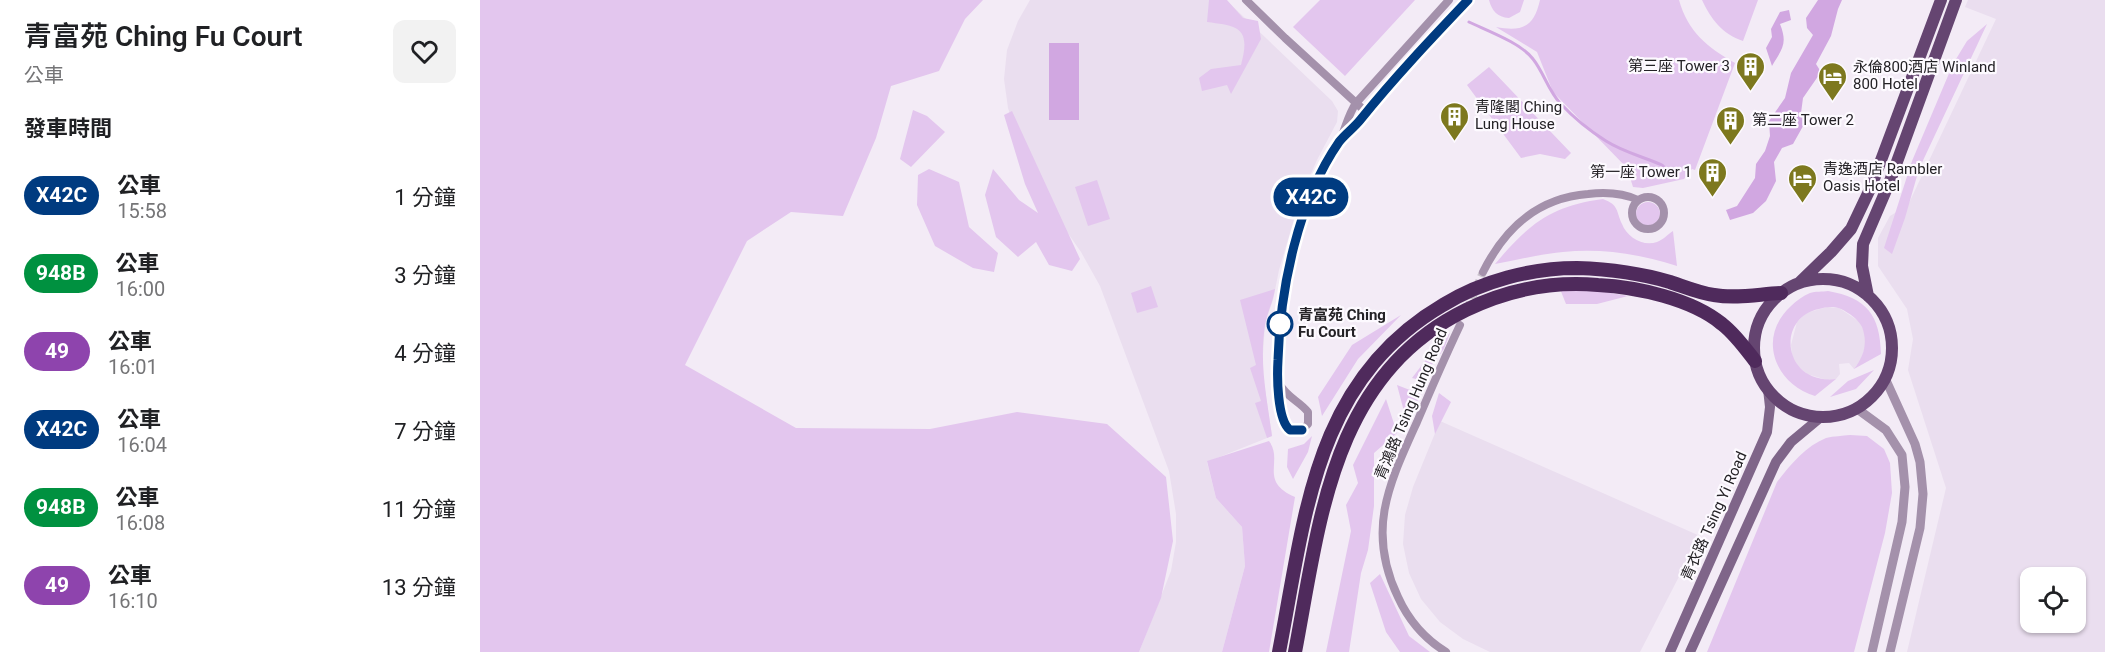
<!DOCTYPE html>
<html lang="zh-TW">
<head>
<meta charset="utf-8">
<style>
  :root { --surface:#fff; --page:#f2f2f2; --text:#202124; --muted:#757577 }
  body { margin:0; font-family:Roboto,"Noto Sans TC",sans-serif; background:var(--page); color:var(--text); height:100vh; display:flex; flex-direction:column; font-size:22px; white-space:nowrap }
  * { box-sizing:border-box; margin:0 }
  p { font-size:20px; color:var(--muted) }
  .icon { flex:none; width:33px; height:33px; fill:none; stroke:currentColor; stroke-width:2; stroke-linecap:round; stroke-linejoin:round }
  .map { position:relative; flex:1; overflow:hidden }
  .side { display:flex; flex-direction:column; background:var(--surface); width:480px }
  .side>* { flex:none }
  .badge { padding:0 12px; border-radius:20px; font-size:21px; line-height:39px }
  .controls { position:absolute; left:1540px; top:567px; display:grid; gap:12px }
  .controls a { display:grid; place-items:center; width:66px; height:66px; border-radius:12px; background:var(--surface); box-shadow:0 2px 4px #0004; font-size:30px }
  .map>.badge { position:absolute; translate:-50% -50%; box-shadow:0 0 0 3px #fff }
  h2 { padding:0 24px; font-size:22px; line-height:54px }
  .round { display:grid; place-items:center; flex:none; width:63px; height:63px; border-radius:12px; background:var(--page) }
  .head { display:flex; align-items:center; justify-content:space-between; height:102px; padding:0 24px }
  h1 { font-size:28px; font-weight:600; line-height:45px }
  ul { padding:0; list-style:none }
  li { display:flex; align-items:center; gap:18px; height:78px; padding:0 24px }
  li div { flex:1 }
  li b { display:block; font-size:22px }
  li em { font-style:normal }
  li .badge { min-width:66px; font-weight:700; text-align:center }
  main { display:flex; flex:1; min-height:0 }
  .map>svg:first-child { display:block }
  .built { fill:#eadeef; fill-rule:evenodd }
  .green { fill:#e3c6ee }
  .water { fill:#d1a7e1 }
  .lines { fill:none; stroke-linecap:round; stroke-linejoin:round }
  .stream { stroke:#d1a7e1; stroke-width:3 }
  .minor-tunnel { stroke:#cac3cc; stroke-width:8; stroke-dasharray:8 4; stroke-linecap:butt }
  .minor { stroke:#a491ab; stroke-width:8 }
  .tertiary { stroke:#a491ab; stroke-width:9 }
  .secondary { stroke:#7f6589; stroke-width:10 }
  .primary { stroke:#654571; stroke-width:12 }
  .motorway { stroke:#4f2a5c; stroke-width:14 }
  .line-casing { stroke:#fff; stroke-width:14 }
  .line { stroke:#003b80; stroke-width:9 }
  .stop-dot { fill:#fff; stroke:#003b80; stroke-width:3 }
  .labels { text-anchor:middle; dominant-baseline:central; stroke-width:4.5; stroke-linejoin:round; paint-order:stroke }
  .poi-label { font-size:15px; fill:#242226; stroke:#fdfaff; text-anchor:start }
  .stop-label { font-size:15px; font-weight:bold; fill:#242226; stroke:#fdfaff; text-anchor:start }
  .street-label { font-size:15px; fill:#242226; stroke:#fdfaff }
</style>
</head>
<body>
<main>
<section class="side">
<div class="head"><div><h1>青富苑 Ching Fu Court</h1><p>公車</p></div><a class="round"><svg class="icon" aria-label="heart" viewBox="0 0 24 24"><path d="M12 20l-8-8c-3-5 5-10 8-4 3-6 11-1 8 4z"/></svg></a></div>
<h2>發車時間</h2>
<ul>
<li><span class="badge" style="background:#003b80;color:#fff">X42C</span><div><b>公車</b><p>15:58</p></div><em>1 分鐘</em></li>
<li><span class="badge" style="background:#009140;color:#fff">948B</span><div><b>公車</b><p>16:00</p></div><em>3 分鐘</em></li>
<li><span class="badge" style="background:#8e44ad;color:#fff">49</span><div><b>公車</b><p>16:01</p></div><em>4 分鐘</em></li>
<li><span class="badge" style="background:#003b80;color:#fff">X42C</span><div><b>公車</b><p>16:04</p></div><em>7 分鐘</em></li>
<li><span class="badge" style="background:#009140;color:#fff">948B</span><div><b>公車</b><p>16:08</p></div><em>11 分鐘</em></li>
<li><span class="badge" style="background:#8e44ad;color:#fff">49</span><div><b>公車</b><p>16:10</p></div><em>13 分鐘</em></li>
</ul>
</section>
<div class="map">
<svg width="1625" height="652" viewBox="0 0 1625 652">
  <rect width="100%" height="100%" fill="#f3ebf6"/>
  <path class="built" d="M550,0h196l106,101 6,10 -1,11 -20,38 -17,39 -21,71 -6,30 -8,23 -3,46 10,67 -65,26 9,36 26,29 3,39 -23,86h-83l32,-81 5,-29v-28l-7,-43 -69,-185 -19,-34 -23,-33 -46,-99 -4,-12 -4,-29 3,-29 11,-29z
    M1488,0h137v652h-198l39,-164 -38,-118 5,-31 -6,-30 -29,-43v-28l12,-22 18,-11 88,-186 -31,-12zM1551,578h45v44h-45z
    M1347,307l12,1 21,14 5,12v13l-4,12 -7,10 -5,-6 -10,1 1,10 -4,5 -9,1 -20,-6 -9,-8 -6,-10 -1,-11 6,-23 9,-9z
    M960,421l260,115 -60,116h-150l-27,-13 -23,-17 -19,-23 -12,-26 -6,-29 2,-29 8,-28z"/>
  <path class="green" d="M0,0h503l-18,19 -26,52 -48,15 -15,52 -33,78 -52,-4 -44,29 -62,124 111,63 134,1 87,-17 90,12 59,53 7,64 -12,57 -22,54h-659z
    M729,0h18l16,18 15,3 3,18 -30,55 -4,-9 -25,6 -3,-13 12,-9 30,-4c10,-37 -2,-39 -34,-43z
    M840,0h95l-70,76 -52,-49z
    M1009,0h35l-4,12 -11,6c-12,-1 -17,-7 -20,-18z
    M1060,0h139c9,32 28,47 56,63l-40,107 -3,-1 -8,10 -41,9 -10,-1 -6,-19 -74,-76 -16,-40 -41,-25c26,5 38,0 44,-27z
    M1222,0h56l-15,41c-21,-7 -32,-22 -41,-41z
    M1507,24l-68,145 -14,49 -13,36 -8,-6 28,-87 41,-97 14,-23z
    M1009,67l82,86 -6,6 -25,-5 -19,4 -54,-73z
    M433,110l14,6 18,16 -34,35 -11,-8z
    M532,111l68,148 -8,12 -23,-6 -13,-23 -18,15 -22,-20 -11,-42 8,-26 26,31 19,13 -13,-29 -21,-69z
    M449,169l30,13 10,45 29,26 -4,19 -21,-4 -38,-22 -18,-41 1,-30z
    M617,180l13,39 -22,7 -13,-39z
    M1123,199c16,6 13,12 19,25 5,13 21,23 35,18 6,-2 11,-8 16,-11l4,35c-37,-12 -76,-18 -114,-14 -23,2 -46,8 -68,12 33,-39 55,-58 108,-65z
    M1156 214a12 12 0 1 1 24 0a12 12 0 1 1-24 0Z
    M671,286l7,21 -21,6 -6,-20z
    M795,289c-2,13 -8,24 -10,36 -6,38 2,74 7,111l-5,2 -12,-35 6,-2 -11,-33 6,-3 -16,-65z
    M1080,289l35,1 33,6 -31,8h-31z
    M1348,291c39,7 52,24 53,63l-27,15c10,-13 14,-26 8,-42 -4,-8 -13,-14 -21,-18 -7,-3 -15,-2 -22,0 -44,9 -36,76 17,70l-21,17c-41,-13 -58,-59 -24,-90 5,-5 12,-10 19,-13 5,-2 13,-1 18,-2z
    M921,315l-43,44 -36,57 -4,-19 34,-52z
    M970,333l-6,16 -24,31 -8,-2 29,-38z
    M1394,370l-18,19 -26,8 18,-16z
    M917,385l23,9 -10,27 -4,-2z
    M959,393l12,9 -16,32 -3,-18z
    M906,399l11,34 -23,20v53l-6,44 -7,23 -12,79h-23l25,-121 -5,-26 12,-22 -5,-18z
    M1370,435l17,1 17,13 6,14 2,30 -7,40 -31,119h-147l70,-170c13,-17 29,-36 49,-44 8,-2 16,-2 24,-3z
    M832,436l-4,16 -15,27 -6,-12 1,-18 16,-5z
    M789,441c15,20 -11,40 26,56l-26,155h-47l23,-86 -3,-39 -26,-29 -9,-37z
    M900,574l29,62 21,16h-30l-14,-20 -16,-49z"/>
  <path class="water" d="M1338,0h24l-4,9 -7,27 -15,28 5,8 -18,26 -2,15 6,6 -14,25 -11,4 -8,14 2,19 -10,20 -13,12 -23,7 -4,-10 11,-4 18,-28 1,-14 9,-13 5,-15 -1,-15 16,-23 6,-25 22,-38 -6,-7 -1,-10z
    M1309,10l2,10 -11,4c8,20 2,25 -8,42l-6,-18 6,-11 -1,-8 9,-17z
    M569,43h30v77h-30z"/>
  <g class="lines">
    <path class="stream" d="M989,22c19,9 52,21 64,37 11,14 15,31 27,44 13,14 30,28 46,38 17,11 38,16 56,24l7,7"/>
    <path class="minor-tunnel" d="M987,310l16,-38"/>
    <path class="minor" d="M766,0l39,38 81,74
      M861,139l18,-17 22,-27 87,-95
      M1152 213a16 16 0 1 1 32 0a16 16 0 1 1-32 0Z
      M1003,272c22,-44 54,-74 105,-78 17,-2 35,-1 50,6
      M798,382c9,16 20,18 30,30v12l-6,6 -10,1 -8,-6c-3,-9 -3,-18 -4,-27 -10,-72 9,-152 38,-218 6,-14 16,-26 22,-40 6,-13 8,-25 16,-37l93,-103
      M966,652c-21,-13 -38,-33 -48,-55 -32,-67 -9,-113 19,-175 14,-33 28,-65 43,-97"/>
    <path class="tertiary" d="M1405,378l30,66 5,18 3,32 -3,34 -30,124
      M1376,408l30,22 16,25 3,32 -3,35 -30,130"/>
    <path class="secondary" d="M1190,652l97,-220 3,-25 -2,-18
      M1210,652l86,-190 15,-20 30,-25"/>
    <path class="primary" d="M1274 348a69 69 0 1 1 138 0a69 69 0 1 1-138 0Z
      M1320,282l31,-30 20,-23 20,-42 70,-187
      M1388,296l-6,-30 1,-22 27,-63 66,-181"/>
    <path class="motorway" d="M799,652c26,-133 34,-271 164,-347 39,-24 88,-37 134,-37 31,1 63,5 93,14 15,5 29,11 44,13 23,4 45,-1 67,-2
      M815,652c25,-131 36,-276 171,-342 41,-20 86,-29 132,-25 39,2 94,14 124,39 13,10 23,24 33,37"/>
  </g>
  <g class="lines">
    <defs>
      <path id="line" d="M822,430h-12c-13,-10 -13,-54 -12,-70 2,-71 20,-159 61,-218 6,-8 15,-14 22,-23 33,-41 70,-80 107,-119"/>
    </defs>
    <use href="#line" class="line-casing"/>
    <use href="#line" class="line"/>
  </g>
  <defs>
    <symbol id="building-pin" viewBox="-11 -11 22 30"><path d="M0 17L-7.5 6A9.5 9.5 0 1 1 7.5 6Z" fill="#7d781e" stroke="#fdfaff"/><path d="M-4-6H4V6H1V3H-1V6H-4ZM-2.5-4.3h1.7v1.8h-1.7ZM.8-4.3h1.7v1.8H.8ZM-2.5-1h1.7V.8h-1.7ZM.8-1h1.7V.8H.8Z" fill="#fff"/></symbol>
    <symbol id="hotel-pin" viewBox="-11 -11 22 30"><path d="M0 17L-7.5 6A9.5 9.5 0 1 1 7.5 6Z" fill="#7d781e" stroke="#fdfaff"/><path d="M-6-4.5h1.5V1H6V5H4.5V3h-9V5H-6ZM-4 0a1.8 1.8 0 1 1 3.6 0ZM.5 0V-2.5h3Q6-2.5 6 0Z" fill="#fff"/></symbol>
  </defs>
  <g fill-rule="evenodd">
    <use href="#building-pin" x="1254" y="50" width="33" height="45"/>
    <use href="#hotel-pin" x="1336" y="60" width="33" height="45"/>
    <use href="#building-pin" x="958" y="100" width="33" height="45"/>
    <use href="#building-pin" x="1234" y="104" width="33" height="45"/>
    <use href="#building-pin" x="1216" y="156" width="33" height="45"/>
    <use href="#hotel-pin" x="1306" y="162" width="33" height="45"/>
  </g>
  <circle class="stop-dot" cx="800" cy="324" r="12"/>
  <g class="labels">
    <g class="poi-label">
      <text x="1250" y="66" text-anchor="end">第三座 Tower 3</text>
      <text x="1373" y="67">永倫800酒店 Winland<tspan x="1373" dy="17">800 Hotel</tspan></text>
      <text x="995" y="107">青隆閣 Ching<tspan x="995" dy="17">Lung House</tspan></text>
      <text x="1272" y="120">第二座 Tower 2</text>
      <text x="1343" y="169">青逸酒店 Rambler<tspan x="1343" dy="17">Oasis Hotel</tspan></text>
      <text x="1212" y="172" text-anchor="end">第一座 Tower 1</text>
    </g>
    <g class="stop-label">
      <text x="818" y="315">青富苑 Ching<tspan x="818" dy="17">Fu Court</tspan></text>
    </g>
    <g class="street-label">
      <text transform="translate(931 404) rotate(-67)">青鴻路 Tsing Hung Road</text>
      <text transform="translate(1234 516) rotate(-66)">青衣路 Tsing Yi Road</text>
    </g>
  </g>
</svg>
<div class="controls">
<a><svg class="icon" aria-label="locate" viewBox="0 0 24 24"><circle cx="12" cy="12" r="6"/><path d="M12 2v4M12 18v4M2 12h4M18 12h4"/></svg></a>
</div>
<b class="badge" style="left:831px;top:197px;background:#003b80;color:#fff">X42C</b>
</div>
</main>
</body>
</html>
